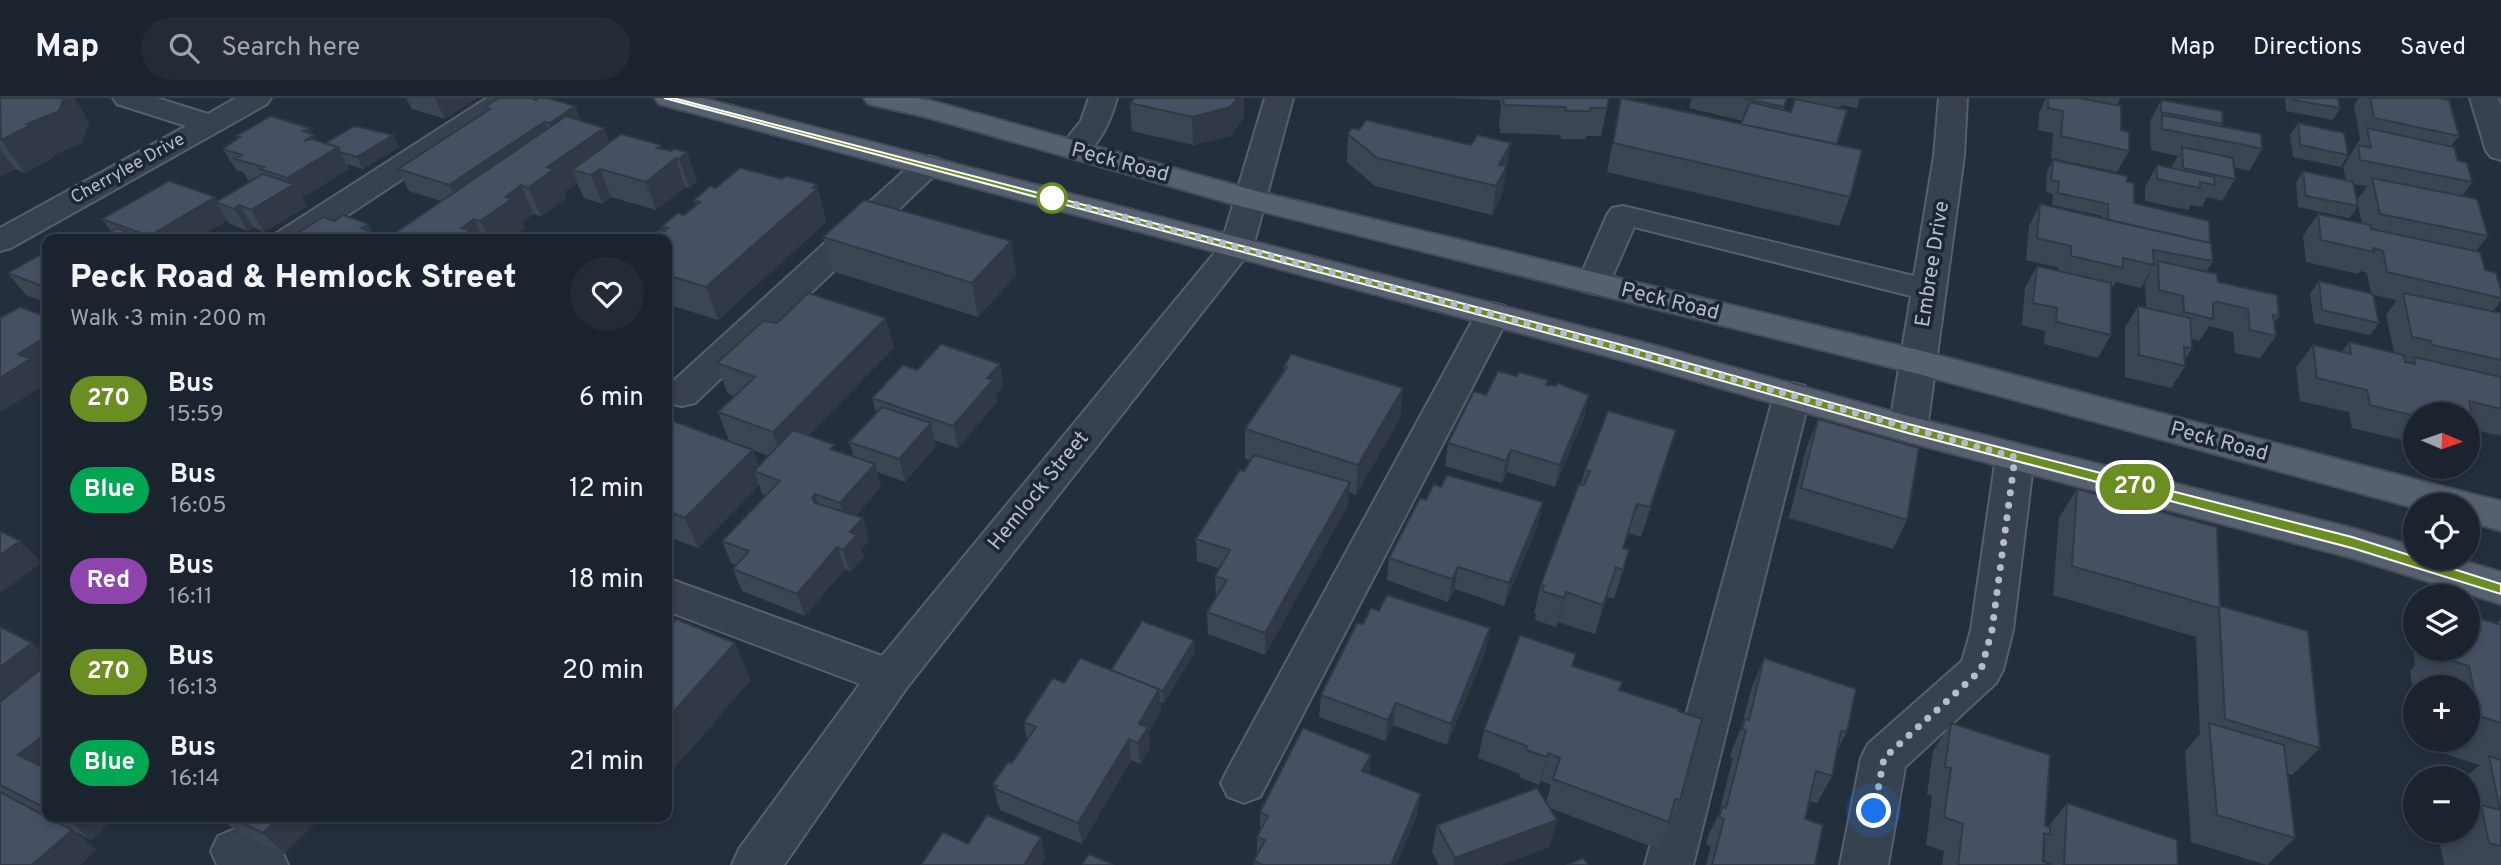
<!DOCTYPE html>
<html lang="en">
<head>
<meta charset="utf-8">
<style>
  :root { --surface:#1b232e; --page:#242b36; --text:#f1f3f6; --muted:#a0a4aa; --line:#39404a }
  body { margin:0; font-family:Overpass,sans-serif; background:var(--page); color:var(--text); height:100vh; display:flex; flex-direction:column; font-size:26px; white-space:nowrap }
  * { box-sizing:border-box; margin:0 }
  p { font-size:23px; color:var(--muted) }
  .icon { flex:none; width:38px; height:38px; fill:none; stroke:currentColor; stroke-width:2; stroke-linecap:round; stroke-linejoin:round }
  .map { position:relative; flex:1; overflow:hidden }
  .panel { position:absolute; left:42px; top:136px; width:630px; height:588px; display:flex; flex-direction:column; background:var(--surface); border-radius:14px; box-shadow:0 4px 10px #0003,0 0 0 2px var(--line) }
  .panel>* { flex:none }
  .badge { padding:0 14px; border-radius:23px; font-size:24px; line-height:46px }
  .needle { width:46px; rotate:92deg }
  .buttons { position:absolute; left:2403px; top:304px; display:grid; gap:14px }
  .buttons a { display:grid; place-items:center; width:77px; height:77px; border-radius:50%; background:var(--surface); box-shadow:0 4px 10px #0003,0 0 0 2px var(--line); font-size:35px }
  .you { position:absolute; width:35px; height:35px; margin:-18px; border:5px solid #fff; border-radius:50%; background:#1a73e8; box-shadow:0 0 0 10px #1a73e833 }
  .map>.badge { position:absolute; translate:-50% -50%; box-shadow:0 0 0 4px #fff }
  .round { display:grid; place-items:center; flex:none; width:74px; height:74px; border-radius:37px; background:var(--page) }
  .overview { display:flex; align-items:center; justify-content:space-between; height:119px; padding:0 28px }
  h1 { font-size:33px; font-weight:800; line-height:52px }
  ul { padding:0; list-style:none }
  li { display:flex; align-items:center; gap:21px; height:91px; padding:0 28px }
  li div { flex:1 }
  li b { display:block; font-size:26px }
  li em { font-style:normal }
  li .badge { min-width:77px; font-weight:700; text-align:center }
  header { display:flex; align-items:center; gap:42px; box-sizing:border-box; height:98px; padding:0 35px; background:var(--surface); border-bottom:2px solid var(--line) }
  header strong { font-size:33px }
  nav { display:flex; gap:38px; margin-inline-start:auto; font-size:24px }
  .search { width:490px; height:63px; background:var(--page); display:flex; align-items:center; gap:18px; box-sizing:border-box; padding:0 24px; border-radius:38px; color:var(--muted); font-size:26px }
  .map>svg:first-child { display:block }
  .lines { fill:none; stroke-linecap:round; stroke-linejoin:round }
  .minor-casing { stroke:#565f6c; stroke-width:4 }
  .major-casing { stroke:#414a57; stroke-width:4 }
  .minor { fill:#38414e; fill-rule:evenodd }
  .major { fill:#56606e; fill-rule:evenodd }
  .wall { fill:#3b4654; fill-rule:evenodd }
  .shaded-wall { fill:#303945 }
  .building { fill:#455162; stroke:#303945; stroke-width:2 }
  .line { fill:#6b8e23; stroke:#fff; stroke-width:2 }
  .walk { stroke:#b4bcc9; stroke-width:7; stroke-dasharray:0 12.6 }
  .stop-dot { fill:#fff; stroke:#6b8e23; stroke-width:3.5 }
  .labels { text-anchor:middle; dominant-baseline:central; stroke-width:7; stroke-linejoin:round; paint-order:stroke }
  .far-street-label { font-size:18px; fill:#b4bcc9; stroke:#1d2633 }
  .street-label { font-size:21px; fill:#b4bcc9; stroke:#1d2633 }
</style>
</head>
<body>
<header>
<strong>Map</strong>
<div class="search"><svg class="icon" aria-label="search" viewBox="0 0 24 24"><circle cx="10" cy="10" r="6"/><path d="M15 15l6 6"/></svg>Search here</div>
<nav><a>Map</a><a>Directions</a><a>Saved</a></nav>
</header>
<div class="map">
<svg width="2501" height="767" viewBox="0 0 2501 767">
  <rect width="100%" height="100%" fill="#242f3e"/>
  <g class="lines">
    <defs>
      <path id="minor" d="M113,0h44l51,16 28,-16h35l-4,6 -256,144 -11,3v-23l186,-102 -69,-22z
        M487,0h33l-4,6 -206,136h-38l5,-7z
        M1089,0h28c-7,25 -23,66 -54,58l-5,-6 23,-29z
        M1265,0h28l-40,149 -5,7 -343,436 -121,175h-52l7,-16 121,-165 -193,-73v-33l215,78 339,-411z
        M1939,0h28l-3,58 -37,273 -6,9 -13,4 -13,-4 -6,-9 22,-133 -277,-69 -28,64 -12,3 -12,-3 -5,-7 30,-69 5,-7 11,-2 291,70 20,-120z
        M2470,0h28l3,9v53l-10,-3 -5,-6z
        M928,58l11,3 4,6 -4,6 -244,232 -13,3 -13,-3 -2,-4 2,-14 248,-226z
        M1493,205l12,3 5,8 -250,483 -16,6 -16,-6 -7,-14 7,-14 248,-455 5,-8z
        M1792,285l13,3 5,9 -117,470h-48l129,-470 5,-9z
        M2015,346l13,4 6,9 -21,173 -10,40 -7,13 -91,84 -17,98h-48l21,-107 7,-14 94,-83 9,-31 25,-173 6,-9z
        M235,731l46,20 7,16h-71l-6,-14 7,-15z"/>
      <path id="major" d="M655,0h47l951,247 255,71 444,112 63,19v11h39l47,14v32l-149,-46 -444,-116 -264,-76 -985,-262z
        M864,0h52l16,3 328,91 658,158 550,143 33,8v30l-33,-10v-15l-53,2 -497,-134 -678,-168 -314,-89 -58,-13z"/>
    </defs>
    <use href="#minor" class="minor-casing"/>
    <use href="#major" class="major-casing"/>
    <use href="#minor" class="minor"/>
    <use href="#major" class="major"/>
  </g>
  <path class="wall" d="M0,0l89,23 -7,22 -29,12 1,2 -29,16 -10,-4 -15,8z
    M406,0h71l-32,21 -33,-10z
    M1135,0h109v19l-13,19 -38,9 -61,-14 -2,-28z
    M1446,0h163l-8,38h-15l-1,3h-24l-1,-4 -60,-2 -1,-11 2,-16 -1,-6z
    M1621,0l120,26 2,-3 -54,-13 3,-10h96l-4,12 7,2 5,-14h64l-3,10 -16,-3 -1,4 -3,35 13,53 -11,29 -232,-54z
    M2046,0h74l-3,8 4,24 8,21 -12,21 -66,-14 2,-25 -15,-3 1,-17z
    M2285,0h53l2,10 -7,12 -47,-9z
    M2359,0h81l19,38 -8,10 7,15 14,21 -10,14 26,40 -12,15 9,19 16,21v10l-8,10 8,2v123l-26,-6v1l-7,9v-25h-53v28l-63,-15 -3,-16 -49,-11 -4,-33 17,-23 29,7 7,-10 45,10 -8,-37 11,-15 -23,-5 5,28 -9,12 -56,-12 -4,-29 9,-13 52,12 -4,-20 -7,-2 -2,3 -52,-12 -3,-26 15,-22 44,10 -5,-24 10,-14 -14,-2 5,22 -9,12 -51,-11 -2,-24 7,-12 43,9 -3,-13 17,-28 -6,-34z
    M2161,2l62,24 -1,2 40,23 -13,22 -15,-4 1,12 -13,22 -15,-4 -5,10 -11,-2 -3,5 -43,-9v-14l12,-22 14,3 7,-12 -27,-6 -1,-14 1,-2 -1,-1v-12z
    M484,9l97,14 23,7 5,14 53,7 9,2 16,1 10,29 -8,7 -4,-1 -29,23 -45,-13 -8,7 -19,-6 -7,-15 -13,9 2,6 -25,18 -7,-2 -12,8 3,6 -17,12h-123l56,-39 -32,-10 -11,-22 88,-57z
    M2298,25l50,32 -7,12 -48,-10 -3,-22z
    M309,30l8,13 9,2 67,-8 6,12 -36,22 -16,-5 2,5 -47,29 5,8 -43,26 -11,-5 -5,4 -18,-7 -3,-4 -32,20h-98l14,-9 -9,-12 113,-22 3,4 33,-20 -3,-1 -5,-8 -7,-2 -13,-21 15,-11 -2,-2z
    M1359,32l112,15 40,-2 -9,52 -10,20 -117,-29 -28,-24 1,-28z
    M2053,62l74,22 7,21 76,40 3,18 -7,11 12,10 61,34 -5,7 2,13 -16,22 -25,-5 -2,-21 -24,-6 -10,15 -8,-2 1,9 -7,12v6l-14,22 -46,-11v-49l13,-22 8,2 -1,-25 5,-9h-1l-8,14 -25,-6 -5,7v46l-13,23 -54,-14 1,-13 -23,-6 3,-37 12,-22 22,5v-3l-33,-8 3,-34 11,-22 62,14v-2l-50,-11 1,-11 -7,-2 1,-20z
    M782,81l35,5 9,38 -108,98 -51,-16v-64l-6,-13 23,-12 12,-10 -2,-5 22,-12z
    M823,139l188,4 5,34 -38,42 -146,-46z
    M47,153v52l-21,-8 -18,-22z
    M886,220l8,30 -86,88 28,15 18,6 -5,-15 27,-30 -4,-14 45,-28 87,16 -8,9 1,7 -39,46 -24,-8 2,6 -31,36 -28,-10 4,15 -25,29 7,2 6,23 -8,8 3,8 -14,15 -5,-3 -40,47 -63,-25 -9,-22 3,-4 -5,-2 -9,-22 44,-46 -4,-1 -3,-9 -61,63 -31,-12v-117l62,22 -11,-29 17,-16 -8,-3 -10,-30 60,-40zM753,352l15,6 -9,10z
    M1284,268l119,22 -3,30 -44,77 -7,-3 -1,13 -83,150 -57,-21 -1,-22 9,-14 -1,-22 5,-7 -23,-8 -1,-22 55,-79 -6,-1v-30l38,-57z
    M1547,287l37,33 -29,69 -48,-15 -5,11 -57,-17 3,-23 38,-48z
    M1818,321l89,101 -14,29 -104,-31 17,-69z
    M1667,362l-26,77 -12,-4 -5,15 5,2 -15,49 -7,-2 -12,37 -37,-12 -2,5 -21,-7 1,-6 -2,-1 7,-29 40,-100 4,-14z
    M1441,389l102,15 -5,23 -34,81 -49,-17 -7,13 -61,-22 2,-22 37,-58z
    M2077,391l143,117 100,142 -28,27 -4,-1 7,64 -28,27 -76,-23 -6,-91 15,-17 -4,-97 -143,-42 6,-77z
    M1379,513l111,17 -4,22 -39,95 -54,-20 -8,16 -66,-24 2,-22 42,-71z
    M2501,521v246h-57l-5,-26 10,-8h19v-52h-5l17,-14 -41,-13 -2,-12h31v-52h-53l-1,10 -4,-27 5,-5 -2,-19 2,-3v5h53z
    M0,529l32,16 15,15v159h70l-26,23 -17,-9 22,19 -16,15h-80z
    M1194,542l1,12 -31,51 -4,-1 1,9 -12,21 1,16 -10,16 -9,-4 -49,84 -82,-34 -1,-4 -1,-1 -5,-21 19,-21 15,-23 -3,-18 40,-39 47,-13z
    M1764,560l83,74 -10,19 -5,25 -15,27 -8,-2 -4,18 10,46h-109l5,-19 -5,-2 3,-10 10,-21 14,-55 -3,-1 3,-10 8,-19 11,-41z
    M1572,568l48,24 60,110 -22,49 -108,-41 7,12 -8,27 -48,18h-62l-7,-13 5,-27 109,-23 5,-17 -10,-4 -2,4 -20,-8 1,-3 -42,-16 6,-28z
    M1951,625l94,103 3,1 19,-24 111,62h-236l2,-14 -18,-6 6,-49 -5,-2 6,-43zM2045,743l-1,21v-20z
    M1371,657l-2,18 48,42 -21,50h-142v-4l3,-6v-18l3,-6v-19z
    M221,719h100l-37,37 -52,-26z"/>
  <path class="shaded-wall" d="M64,0h10l15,23 -7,22 -29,12 1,2 -29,16 -24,-33 26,-16z
    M435,0h42l-32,21z
    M1237,0h7v19l-13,19 -38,9 -1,-28z
    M575,8l9,21 -26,18 -8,-22z
    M544,24l9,21 -93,64 -11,-22z
    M309,30l16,27 13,-8 11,22 -47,29 5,8 -43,26 -13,-22 40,-25 -4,-7 16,-47z
    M604,30l11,28 -43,14 5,13 -13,9 2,6 -25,18 -13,-28 19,-21z
    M393,37l6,12 -36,22 -6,-12z
    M1511,45l-9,52 -10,20 7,-50z
    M661,47l7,19 8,-6 9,29 -29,23 -10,-28 11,-34z
    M0,51l15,20 -15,8z
    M687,54l10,29 -8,7 -10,-29z
    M600,71l11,28 -8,7 -12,-29z
    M817,86l9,38 -108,98 -12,-33z
    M521,87l13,29 -12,8 3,6 -17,12h-18l-10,-19 25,-24z
    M215,99l4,6 -3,-1 11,18 -32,20h-43l-3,-4z
    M239,107l14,22 -5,4 -14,-22z
    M474,121l11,21h-30l7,-12z
    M368,126l9,16h-15l-1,-12z
    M1011,143l5,34 -38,42 -6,-34z
    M886,220l8,30 -111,113 -10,-29z
    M47,238v34l-5,3 5,6v4l-47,30v-35l18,-24z
    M1000,266l4,22 -8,9 1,7 -39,46 -5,-22 34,-48z
    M1403,290l-3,30 -44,77 2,-30z
    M1589,297l-5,23 -29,69 5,-22z
    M931,325l5,23 -31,36 -6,-23z
    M1676,332l-9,30 -26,77 9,-30z
    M753,352l9,24 -8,-3 5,14 -61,63 -13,-30z
    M1511,352l-4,22 -5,11 4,-22z
    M875,366l6,23 -34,39 -7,-23z
    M1350,384l-2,23 -83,150v-22z
    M815,396l7,23 -10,-19z
    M1543,404l-5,23 -34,81 5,-23z
    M863,420l6,23 -8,8 3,8 -14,15 -7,-22 7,-18z
    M20,443l22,22 -42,30v-38z
    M837,449l8,22 -40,47 -8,-22z
    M1458,469l-3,22 -7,13 4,-23z
    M1616,469l-9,30 -12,37 8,-29z
    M1566,494l-8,30 -2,5 8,-29z
    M1490,530l-4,22 -39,95 4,-21z
    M1194,542l1,12 -31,51 -1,-12z
    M32,545l15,15v13l-47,36v-40z
    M735,545l16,37 -84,97v-58z
    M1159,591l2,22 -12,21 1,16 -10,16 -2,-21 1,-19z
    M1396,605l-3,22 -8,16 3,-21z
    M47,634v41l-29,-18z
    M1129,641l2,21 -49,84 -4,-21z
    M1548,655l-7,28 -2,4 8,-28z
    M1371,657l-3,21 -6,-5z
    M1421,696l-4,21 -21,50h-5z
    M69,719h48l-26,23 -24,-21z
    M280,719h41l-37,37 -21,-21z
    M1557,722l-8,27 -48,18h-47l1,-7z
    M72,732l24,20 -16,15h-48z
    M1041,739l5,21 -5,7h-17z"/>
  <path class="building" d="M0,0h64l-5,13 -32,13 4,1 -30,15z
    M499,0h32l5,2 3,-2h8l28,8 -25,17 -6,-1 -95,63 -51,-16 92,-60 -6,-2z
    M1135,0h103l-8,9 -38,10 -62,-14z
    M1503,0h106l-2,10h-17l1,3h-25l-1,-4 -61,-2z
    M1621,0l241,52 -12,47 -237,-54z
    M1743,0h44l-3,9z
    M2048,0h31l42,8v24l8,2v19l-68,-15 2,-25 -15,-3z
    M2293,0h45l2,10 -47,-8z
    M2370,0h70l9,2 10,36 -85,-18z
    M1795,1l52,11 -10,34 -96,-20 9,-22 41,10z
    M2161,2l61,11 1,13 -62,-12z
    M2162,17l99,19 1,15 -22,-5 -78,-15z
    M271,18l38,12 -6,3 11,4 -10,6 7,-2 27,8 -51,31 -27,-9 4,-2 -29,-8 7,-4 -19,-6 17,-12 -4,-1z
    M566,18l38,12 -57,39 7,2 -26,19 -7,-3 -16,12 7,2 -32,22 -6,-2 -12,9 8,2 -15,10h-70z
    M1366,22l105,25 6,-10 34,8 -12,22 8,1 -11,20 -119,-28 -29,-24 4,-6 7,2z
    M2298,25l46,10 4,22 -48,-10z
    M354,28l39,9 -36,22 -17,-5 -2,-5 -12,-4z
    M2367,30l87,19 4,14 9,2 5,19 -112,-22 -2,-15 13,3z
    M621,36l40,11 -4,3 14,3 3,-2 13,3 -8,7 -3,-1 -30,24 -46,-13 -9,6 -19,-5z
    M2182,49l51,11 2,21 -52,-11z
    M2053,62l74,16v6l7,1v20l75,18 1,22 -102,-23v-16l-50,-11 1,-11 -8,-2z
    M2157,67l57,12 1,8 -15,-3v6l-43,-9z
    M740,70l42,11 4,-3 31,8 -4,4 4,1 -111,98 -39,-12v-35h-20l12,-10 6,1 3,-3 -7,-1 17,-14 6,2 16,-13 -6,-2 16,-14 6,2z
    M2303,73l50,11 5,24 -52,-10z
    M263,76l31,10 -43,26 -12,-5 -5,4 -18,-7z
    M2372,80l105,21 11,37 -108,-22z
    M169,83l46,16 -66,39 -47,-17z
    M864,102l147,41 -39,42 -149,-46z
    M2040,106l171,39 2,18 -60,-11 1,15 -31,-7v10l-52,-12v-10l-34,-8z
    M2318,116l52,11 1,4 109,23 5,18 11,3 5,18v7l-114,-26 -4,-21 -10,-3 1,4 -53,-12z
    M343,117l25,9 -7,4 12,5 -11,7h-75l36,-23 11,4z
    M117,130l32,12h-52z
    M47,153v37l-39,-15z
    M2158,163l59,13 1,8 59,13 2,21 -6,-1 3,21 -26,-6 -2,-21 -30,-7 -5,1v16l-29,-7 -1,-16 -24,-6z
    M2037,168l74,17v52l-55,-13 1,-14 -24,-5z
    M2319,183l54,13 6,29 -57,-13z
    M808,195l78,25 -113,114 -55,-20 37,-35 -38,-14 46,-42 14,2z
    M2403,195l98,20v47l-69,-15 -1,-4 -19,-4z
    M2138,208l52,12 2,30 -8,-1 1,19 -46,-11z
    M20,209l27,10v19l-29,18 12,5 -30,19v-60z
    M2349,244l55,13 1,7 10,2 -1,-7 87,20v32l-32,-8 6,30 -7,-2v-14h-53v1l-45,-11 -3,-15 -50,-12 -4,-33 38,9z
    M941,246l59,20 -13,14 6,2 -40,46 -81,-28 31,-33 14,5z
    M1291,256l112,34 -45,77 -113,-36 42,-62 -3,-1z
    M1498,273l19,5 2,-4 29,8 -2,5 10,1 1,-3 32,12 -29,70 -49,-15 -5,11 -58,-18 26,-52 12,4z
    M882,309l49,16 -32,36 -50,-17z
    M1608,313l68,19 -26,77 -13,-3 -14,44 6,2 -6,20 -7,-3 -13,38 -37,-13 -2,6 -22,-7 2,-5 -3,-2 38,-100 5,1 6,-14 -5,-1z
    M667,321l86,31 -68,68 -18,-7z
    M1818,321l101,29 -12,72 -106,-32z
    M793,332l42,15 -5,4 45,15 -35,39 -25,-9 -3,4 3,5 48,15 -13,14 7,3 -14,15 -6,-3 -40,47 -64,-25 16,-18 -27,-10 58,-60 -26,-10z
    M1254,357l96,27 -85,151 -58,-21 20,-32 -12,-4 15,-26 -34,-11 44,-69 4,1z
    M1447,377l96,27 -34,81 -51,-16 -6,12 -63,-21 31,-60 6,2 8,-16 7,3z
    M2077,391l140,38 3,79 88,25 12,117 -95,-29 -6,-111 -147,-42z
    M0,433l20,10 -20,14z
    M1387,497l103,33 -39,96 -55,-21 -8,17 -67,-25 36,-72 6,1 8,-16 8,3z
    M2468,517l33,10v98l-22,-7 -10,-50 -17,-5 -2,-12h18z
    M676,521l59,24 -68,76v-90z
    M1142,523l52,19 -31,51 -52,-21z
    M0,529l32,16 -32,24z
    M1520,537l56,19 -4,12 50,16 -3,8 59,19v2l24,8 -22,81 -5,-1 -6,23 -116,-43 7,-21 -12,-5 -1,4 -21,-7 1,-4 -43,-16z
    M1080,560l79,31 -20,35 9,3 -10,16 -9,-4 -51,84 -83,-34 2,-3 -4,-2 15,-22 4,1 24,-36 -12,-5 29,-44 11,5z
    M1764,560l92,31 -9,43 -6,-1 -9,45 -16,-5 -11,48 18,6 -8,40h-103l12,-46 -5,-2 3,-10 4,1 20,-78 -4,-1 3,-10 4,1z
    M46,567l1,67 -29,23 29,14v40l-47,-24v-83z
    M1951,625l99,32 -5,71 5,1v8l-6,-2 -1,28 9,4h-94l5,-41 -19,-7 7,-49 -6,-1z
    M2209,625l75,22 11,93 -78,-23z
    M1303,630l68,27 -9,16 59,23 -30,71h-128l-9,-4 11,-21 -8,-3 11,-21 -8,-4z
    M2489,658l12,4v86l-12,-3 -8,-38 19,5z
    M1537,690l20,32 -102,38 -18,-33z
    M0,694l47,25 25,13 -40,35h-32z
    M2067,705l110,37 1,25h-114z
    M987,717l54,22 -17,28h-103l22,-33 25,12z
    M231,719h49l-17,16z
    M1089,756l25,11h-32z
    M1583,760l5,7h-21z"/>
  <path class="line" d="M664,0h9l953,248 282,78 444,113 149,47v10l-149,-46 -444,-115 -285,-80z"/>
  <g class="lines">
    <path class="walk" d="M1052,100l601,159 362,100 -23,173 -11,40 -97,88 -10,53"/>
  </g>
  <circle class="stop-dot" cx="1052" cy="100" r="14"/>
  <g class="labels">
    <g class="far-street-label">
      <text transform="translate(128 71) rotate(-29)">Cherrylee Drive</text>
    </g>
    <g class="street-label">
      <text transform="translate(1120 65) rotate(15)">Peck Road</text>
      <text transform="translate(1933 166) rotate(-81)">Embree Drive</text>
      <text transform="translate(1670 204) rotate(14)">Peck Road</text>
      <text transform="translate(2219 344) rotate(15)">Peck Road</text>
      <text transform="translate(1039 393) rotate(-51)">Hemlock Street</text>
    </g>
  </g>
</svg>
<div class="buttons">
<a><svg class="needle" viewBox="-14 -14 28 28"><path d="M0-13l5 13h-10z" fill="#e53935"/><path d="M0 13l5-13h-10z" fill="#a0a4aa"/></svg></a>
<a><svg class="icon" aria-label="locate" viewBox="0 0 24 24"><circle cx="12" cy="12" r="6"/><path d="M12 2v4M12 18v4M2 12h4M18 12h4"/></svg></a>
<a><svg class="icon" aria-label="layers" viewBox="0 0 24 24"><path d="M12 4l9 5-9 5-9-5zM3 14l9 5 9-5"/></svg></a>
<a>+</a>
<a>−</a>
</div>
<div class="you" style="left:1874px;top:713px"></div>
<b class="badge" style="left:2135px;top:389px;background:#6b8e23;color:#fff">270</b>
<section class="panel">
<div class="overview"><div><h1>Peck Road &amp; Hemlock Street</h1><p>Walk · 3 min · 200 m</p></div><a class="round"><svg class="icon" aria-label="heart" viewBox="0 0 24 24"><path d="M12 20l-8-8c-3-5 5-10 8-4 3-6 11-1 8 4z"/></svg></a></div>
<ul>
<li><span class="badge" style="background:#6b8e23;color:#fff">270</span><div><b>Bus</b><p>15:59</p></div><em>6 min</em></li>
<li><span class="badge" style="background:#00a651;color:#fff">Blue</span><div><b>Bus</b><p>16:05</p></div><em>12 min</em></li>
<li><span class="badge" style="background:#8e44ad;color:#fff">Red</span><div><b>Bus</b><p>16:11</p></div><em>18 min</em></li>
<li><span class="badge" style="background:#6b8e23;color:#fff">270</span><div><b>Bus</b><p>16:13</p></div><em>20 min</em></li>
<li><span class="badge" style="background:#00a651;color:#fff">Blue</span><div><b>Bus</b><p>16:14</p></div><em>21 min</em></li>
</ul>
</section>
</div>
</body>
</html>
